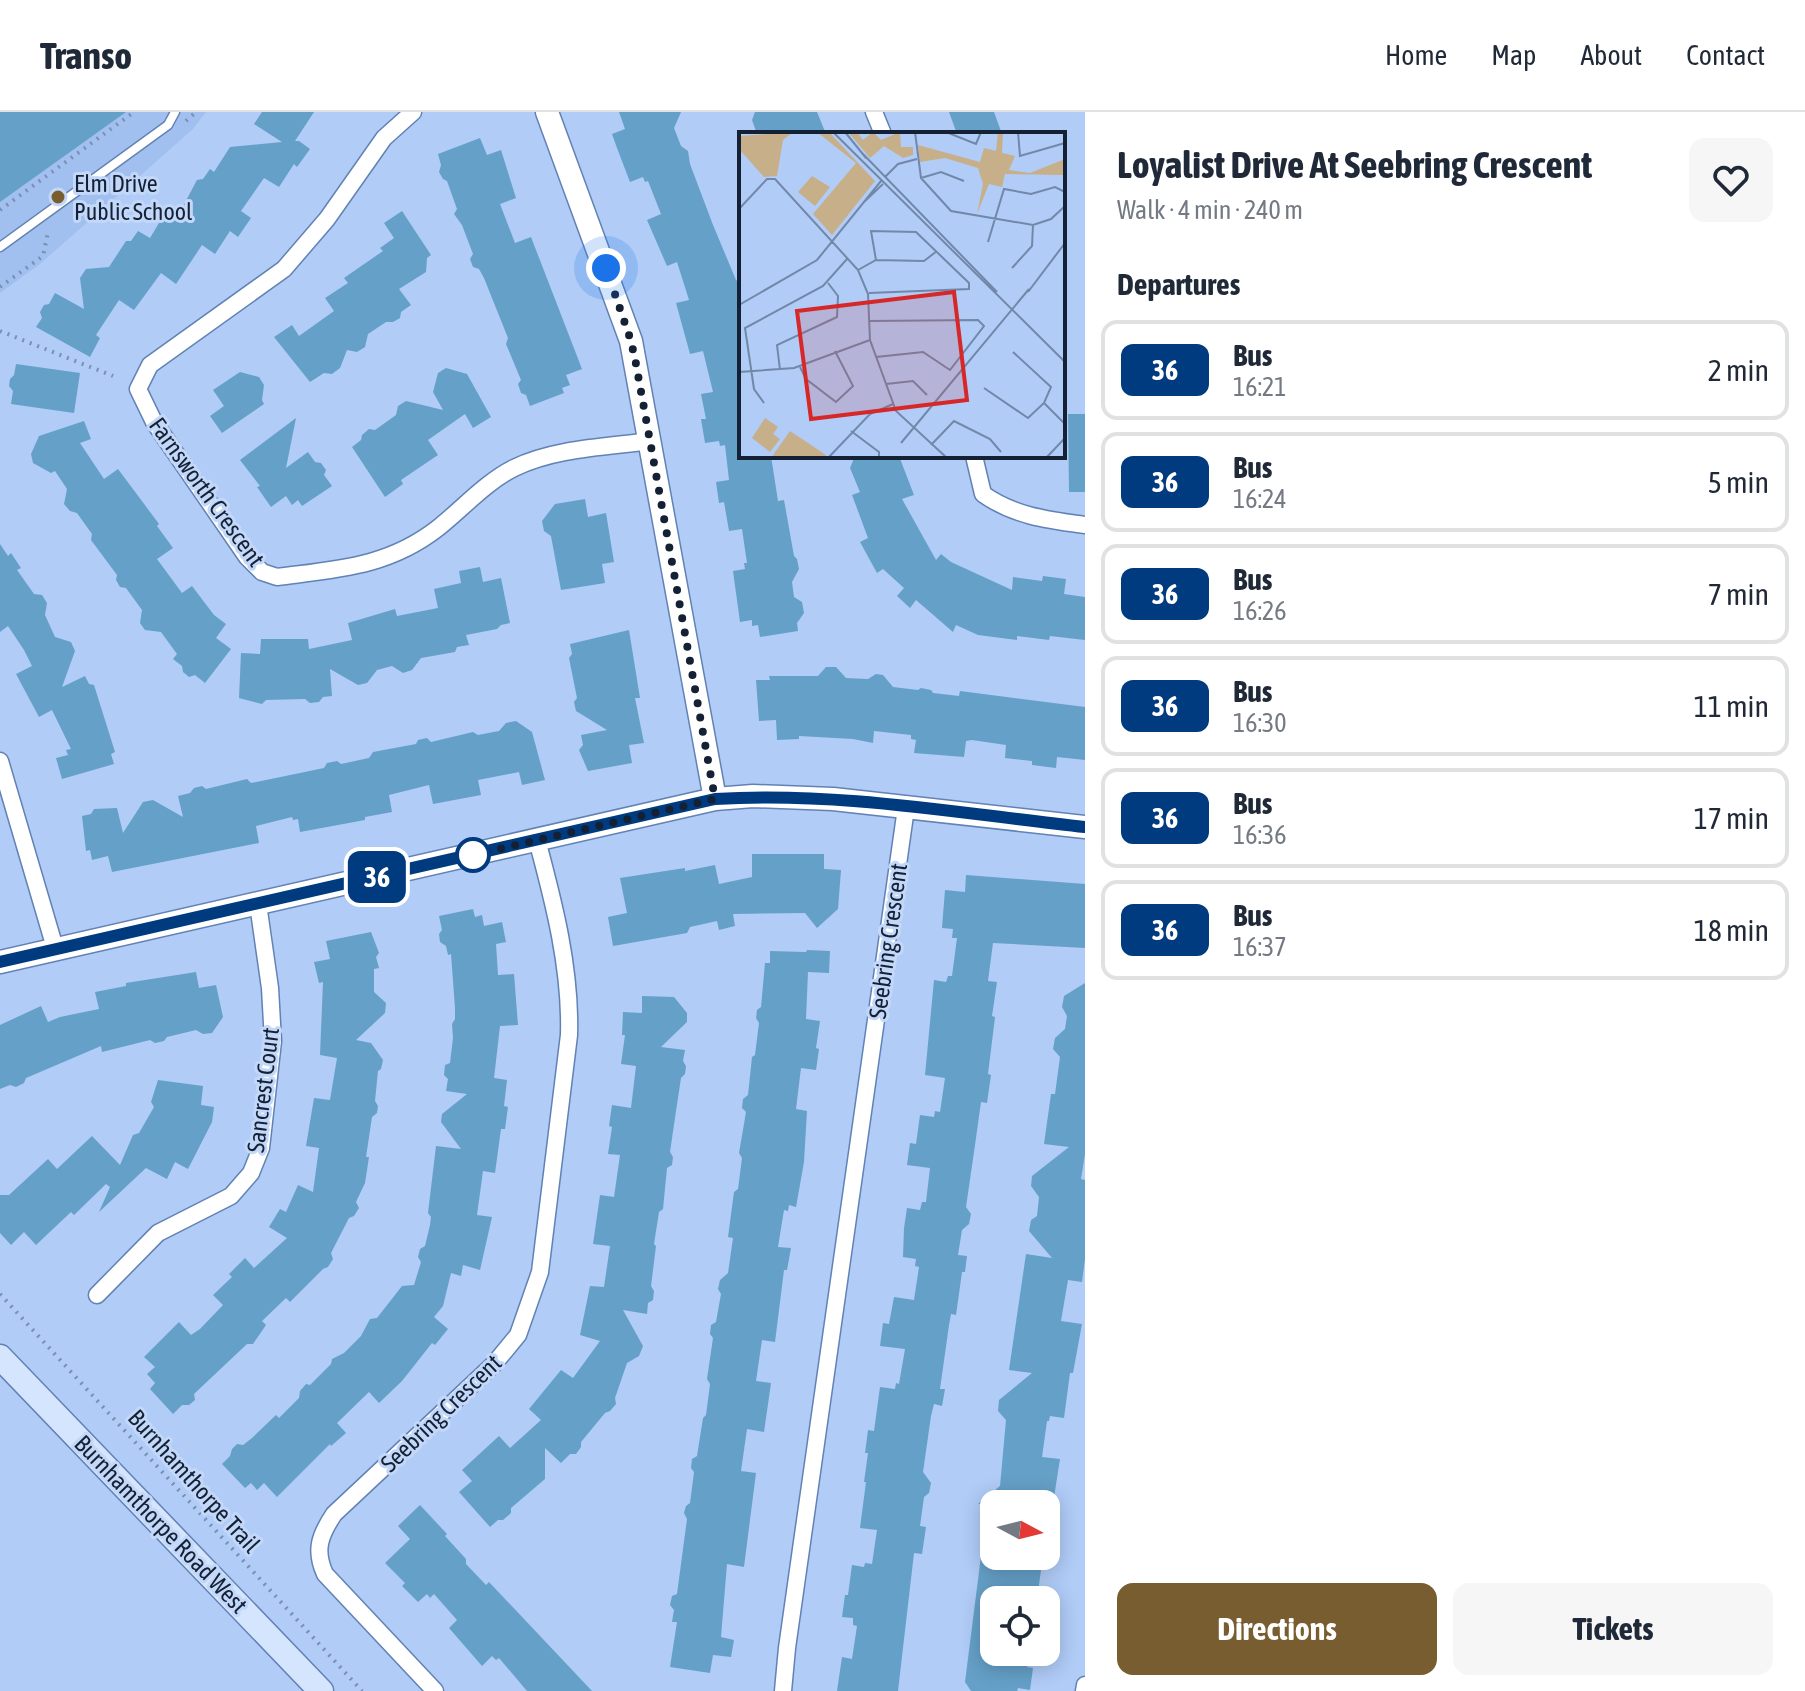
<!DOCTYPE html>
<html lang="en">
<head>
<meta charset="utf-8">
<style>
  :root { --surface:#fff; --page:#f6f6f7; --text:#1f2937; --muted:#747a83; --line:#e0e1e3; --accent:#785d30 }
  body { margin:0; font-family:"Asap Condensed",sans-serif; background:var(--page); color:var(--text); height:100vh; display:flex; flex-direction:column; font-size:30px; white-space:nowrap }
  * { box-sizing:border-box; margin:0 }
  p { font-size:26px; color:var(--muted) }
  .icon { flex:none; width:44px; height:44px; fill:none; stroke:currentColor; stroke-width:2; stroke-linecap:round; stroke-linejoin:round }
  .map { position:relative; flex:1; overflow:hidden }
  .side { display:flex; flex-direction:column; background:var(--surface); width:720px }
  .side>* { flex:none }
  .badge { padding:0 16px; border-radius:12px; font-size:28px; line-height:52px }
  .needle { width:52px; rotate:97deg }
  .controls { position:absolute; left:980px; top:1378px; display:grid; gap:16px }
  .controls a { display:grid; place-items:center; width:80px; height:80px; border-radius:16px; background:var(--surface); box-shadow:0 4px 20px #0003; font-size:40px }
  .you { position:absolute; width:40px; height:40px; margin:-20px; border:6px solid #fff; border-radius:50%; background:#1a73e8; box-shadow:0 0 0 12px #1a73e833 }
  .map>.badge { position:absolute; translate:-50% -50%; box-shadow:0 0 0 4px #fff }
  h2 { padding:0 32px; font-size:30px; line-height:72px }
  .round { display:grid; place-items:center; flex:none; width:84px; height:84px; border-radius:16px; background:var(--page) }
  .overview { display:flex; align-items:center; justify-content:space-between; height:136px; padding:0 32px }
  h1 { font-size:38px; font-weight:700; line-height:60px }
  .primary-button { display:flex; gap:16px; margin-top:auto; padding:16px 32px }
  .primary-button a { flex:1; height:92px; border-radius:16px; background:var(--accent); color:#fff; font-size:32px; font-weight:700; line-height:92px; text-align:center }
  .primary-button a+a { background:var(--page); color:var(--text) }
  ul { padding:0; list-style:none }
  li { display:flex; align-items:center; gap:24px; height:100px; margin:0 16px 12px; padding:0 16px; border:4px solid var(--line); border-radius:16px }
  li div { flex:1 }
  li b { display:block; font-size:30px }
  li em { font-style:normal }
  li .badge { min-width:88px; font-weight:700; text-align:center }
  header { display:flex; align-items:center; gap:48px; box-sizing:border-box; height:112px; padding:0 40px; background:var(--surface); border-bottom:2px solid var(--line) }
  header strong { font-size:38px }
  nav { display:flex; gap:44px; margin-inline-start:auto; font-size:28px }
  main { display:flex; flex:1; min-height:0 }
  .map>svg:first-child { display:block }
  .built { fill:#a1c0ef }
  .building { fill:#65a0c8 }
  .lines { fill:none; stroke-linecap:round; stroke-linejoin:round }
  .service-casing { stroke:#6282b4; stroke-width:11 }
  .minor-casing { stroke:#6282b4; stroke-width:19 }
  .tertiary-casing { stroke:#6282b4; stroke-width:25 }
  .secondary-casing { stroke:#6282b4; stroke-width:27 }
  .path { stroke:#7990b3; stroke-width:4; stroke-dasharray:2 6; stroke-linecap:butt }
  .service { stroke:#fff; stroke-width:8 }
  .minor { stroke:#fff; stroke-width:16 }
  .tertiary { stroke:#fff; stroke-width:22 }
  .secondary { stroke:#d5e5fe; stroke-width:24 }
  .line-casing { stroke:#fff; stroke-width:18 }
  .line { stroke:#003b80; stroke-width:12 }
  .walk { stroke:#142135; stroke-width:8; stroke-dasharray:0 14.4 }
  .poi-dot { fill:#785d30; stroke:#c3d8f9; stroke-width:3 }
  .stop-dot { fill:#fff; stroke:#003b80; stroke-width:4 }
  .labels { text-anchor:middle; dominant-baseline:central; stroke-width:6; stroke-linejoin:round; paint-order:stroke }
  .poi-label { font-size:24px; fill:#142135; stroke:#c3d8f9; text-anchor:start }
  .street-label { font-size:24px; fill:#142135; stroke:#c3d8f9 }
  .inset-road { fill:none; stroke:#7288a9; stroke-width:2 }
  .view { fill:#d62828; fill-opacity:0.15; stroke:#d62828; stroke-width:4 }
  .inset-edge { fill:none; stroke:#142135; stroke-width:4 }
</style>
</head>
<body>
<header>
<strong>Transo</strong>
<nav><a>Home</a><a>Map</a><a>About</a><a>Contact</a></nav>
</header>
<main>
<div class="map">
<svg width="1085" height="1579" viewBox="0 0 1085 1579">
  <rect width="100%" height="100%" fill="#b0ccf7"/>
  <path class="built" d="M0,0h206l-13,17 -153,135 -40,29z"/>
  <path class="building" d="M0,0h126l-126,90z
    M262,0h52l-19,29h4l11,8 -13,18 -3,-3 -15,23 -15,-9 -23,33 10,7 -13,19 -8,-6 -15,23 -13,-9 -26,39 -15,-11 -27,37 -15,-10 -23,35 4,3 -10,19 -54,-30 6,-9 -2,-6 4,-7 5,-1 6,-11 29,16 -4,-31 6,-9 23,-2 17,-26h5l7,-10 12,7 15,-25 16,-3 16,-30 6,-1 7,-10 4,3 16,-25 52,-5 -28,-18z
    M619,0h62l-7,16 7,18 7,5 2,13 23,61 23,55 5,3v177l30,-4 7,45 6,-1 10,56 3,3 2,10 -7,13 2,15 8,5 2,11 -7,10 1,8 -38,6 -2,-12 -6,1v-6l-12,2 -7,-51 12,-2 -1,-6h3l-5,-34 -13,2 -5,-29 -5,1 -3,-21 13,-2 -4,-35 -5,1 -1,-5 -14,2 -4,-24h5l-5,-25 12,-2 -10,-41 -13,3 -14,-51 13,-3 -12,-38 -10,4 -20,-46 14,-6 -13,-33 -3,1 -2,-5 -13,5 -13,-34 -5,-14 13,-5z
    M755,0h62l9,22h-69l-5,-14z
    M949,0h45l8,22h-45z
    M480,26l7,17 14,-5 15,48 -16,6 15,39 16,-6 51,132 -16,6 4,10 -8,3 2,5 -34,13 -4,-11 -5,-2 -3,-9 3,-4 -15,-36 2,-6 -24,-60 -5,-9 -6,-2 -3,-8 3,-5 -11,-29 -8,-11 3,-5 -10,-28 -4,-2 -4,-7 2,-7 -3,-11z
    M402,99l29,44 -4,3 -1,14 -27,17 12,16 -10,7 -1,6 -7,4h-7l-18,12 -3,13 -8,5 -10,-2 -7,18 -8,6 -8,-1 -14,9 -36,-45 18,-12 7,11 35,-25 -9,-13 23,-15 -4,-5 39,-27 -3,-3 14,-10 -10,-15z
    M16,252l64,9 -6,40 -63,-9 2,-13 -4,-5 1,-7 4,-4z
    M446,256l21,6 24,43 -18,11 -8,-14 -37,26 10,15 -37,25 2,4 -18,13 -33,-50 9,-7 1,-5 7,-6 6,1 21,-15 2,-9 8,-5 37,9 -10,-18 5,-19z
    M240,260l19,5 5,8 -2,15 2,4 -42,29 -12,-17 14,-10 -11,-16z
    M1068,302h17v78h-16z
    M296,306l-10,50 22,-16 7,10 6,1 5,7 -2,5 8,11 -30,20 -4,-6 -6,5 -6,-9 -15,11 -14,-20 3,-1 -20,-26z
    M84,309l7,18 -11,4 24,36 14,-10 41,55 -2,2 16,22 -16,11 25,34 10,-7 22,29 12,9 -10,14 15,11 -26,34 -10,-8 -6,2 -6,-5 -1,-6 -9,-7 4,-5 -16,-22 -16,-2 -5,-7 2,-13 -16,-22 -6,-1 -4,-7 1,-5 -26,-35 1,-6 -15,-21 -7,-2 -6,-7 3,-15 -12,-18 -4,2 -18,-10 -2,-9 8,-18z
    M855,344h44l15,39 -12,4 34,61 5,-6 10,8 61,28 1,-13 29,4 1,-5 23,3 -2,15 21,3v43l-35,-4 -1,4 -32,-4v4l-39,-5 -22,-10 -3,7 -37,-32 -6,8 -13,-12 7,-8 -21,-19 -6,4 -17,-31 8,-4 -16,-43 8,-3 -10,-24z
    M585,387l3,18 18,-4 8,49 -12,2 3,19 -44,7 -10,-54 -7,-5 -2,-10 13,-17z
    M0,432l8,12 3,-3 10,15 -4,2 17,24 8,1 5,8 -2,12 10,22 16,5 4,9 -13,36 23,-11 4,8 5,1 21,67 -4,2 3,10 -52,15 -6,-21 12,-3 -2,-5 5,-1 -19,-39 -13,7 -23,-43 16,-8 -8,-16 -16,-24 -8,6z
    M480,455l3,15 18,-4 9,45 -9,2 -4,4 -31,6 3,10 -12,2 -2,5 -34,6 -9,12 -9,3 -11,-7 -15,4 -10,13 -9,2 -28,-16 2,27 -9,1 -4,5 -9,1 -5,-4 -39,1 -4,4 -23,-6 2,-45 19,1 1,-15h47l1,10 43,-9 -4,-17 47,-14 2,7 41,-8 -4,-19 27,-6 -2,-12z
    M629,518l11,68h-5l9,45 -15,2 3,18 -44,8 -9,-21 4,-5 -2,-10 26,-5 -31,-19 -2,-9 3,-4 -8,-40 3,-4 -2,-10z
    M826,555h10l10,11 22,1 8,-5 7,1 10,12 25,3 3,-2 10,2 2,3 26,3 1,-5 125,16v53l-28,-3 -1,11 -24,-3v-4l-27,-3 1,-13 -34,-5 -6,1 -2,16 -50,-4 2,-13 -5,-1v-4l-37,-4 -1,12 -20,-4 -54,-3v3l-22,1 -1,-20 -17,1 -3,-41h14l-1,-4h49z
    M516,609l16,11 13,48 -23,5 -3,-13 -41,8 3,15 -48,9 -4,-19 -40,10 3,17 -27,5v3l-65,12 -2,-13 -5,1 -1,-3 -36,9 3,17 -147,29 -4,-16 -16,4 -2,-10 -4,1 -4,-35 9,-2 3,-5 23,-1 6,25 20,-31 10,-2 30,17 -5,-21 12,-3 4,-5 8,-2 4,3 41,-10 4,4 73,-15 3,-5 10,-2 4,3 28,-6 4,-6 43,-8 2,-4 9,-2 4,4 42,-10 5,3 21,-4 7,-8z
    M752,742h72v15l17,1 -3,39 -21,19 -12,-15 -72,1 2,12 -16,4 -2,-9 -27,6 -3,6 -74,13 -5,-29 19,-4 -7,-35 65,-10v3l30,-6 4,19 33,-7z
    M966,763l119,9v64l-92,-5 -5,38 9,1 -5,34 3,1 -7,57 3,1 -4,28 -6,-1 -6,43 -9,62 5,7 -2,10 -7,6 -4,25 9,1 -2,16h-3l-6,43 -5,-1 -2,11 -9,64h5l-3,17 -8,-2 -3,12 -8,56 8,11 -2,10 -5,4 -4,29 6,1 -4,27 -8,-1 -16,138h-61l5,-34 10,2 5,-33 -4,-1v-7l-11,-1 3,-22h3l4,-30 12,2 1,-4 7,1 5,-34 -17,-2 6,-46h-2l4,-29h-3l3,-23 6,1 6,-44 15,2 1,-6 3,1 6,-35 -25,-3 3,-23 6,1 5,-27 20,3 5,-33 -4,-1 1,-7 -13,-2 1,-29 3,-20 13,2 2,-8h4l4,-34 -23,-3 3,-22 6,1 4,-29 14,2 1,-6 5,1 5,-34 -20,-3 9,-95 12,2 2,-6h4l5,-38h-5l1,-9 -11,-1 3,-38 20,2z
    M473,797l2,8 7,-2 2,11 18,-4 4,20 -10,2 2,31 16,-1 4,51 -18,1 -6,52 13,2 -3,26 4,1 -3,22h-4l-6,44 -12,-2 -6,44 15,2 -12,53 -17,-5 -2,11 -10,-3 -8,33 -9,11 14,12 -13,16 -3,-2 -30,38 -23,22 -10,-11 -32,31 9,10 -15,13 -1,-2 -53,53 -13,-14 -7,7 -6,-7 -6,5 -23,-24 8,-8 2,-7 5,-5 6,1 9,-7 24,-23 3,3 20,-20 1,-7 6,-7 4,1 21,-21 1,-5 12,-6 17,-17 9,-17 7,-1 25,-32 12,-1 7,-23 -3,-5 2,-8 5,-3 5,-21 1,-8 -3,-4 8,-67 25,3 -20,-27 1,-8 25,-20 -21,-3 2,-12 -4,-4 1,-10 5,-2 3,-25 -1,-14 3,-5v-11l-4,-54 -3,1 -2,-9 -6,-4 -1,-8 3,-4 -3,-14z
    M371,820l8,21 -3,4 3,11 -5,1v23l12,11 -1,10 -29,27 15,3 12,17 -2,9 -3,2 -3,30 3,5 -1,7 -5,4 -6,40h3l-4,26 -9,19 3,6 -5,8 -5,2 -18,35 2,6 -5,8 -5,2 -33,33 -4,-4 -24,23 4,4 -13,19h-6l-53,50 1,6 -6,5h-7l-9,9 -23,-25 5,-6 -8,-9 8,-7 -11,-10 35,-35 12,13 9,-6 23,-24 -10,-10 19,-18 -3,-3 16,-16 9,10 33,-30 -18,-11 11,-18 6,3 12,-27 15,7 6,-44 -13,-2 8,-48 16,2 7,-42 -17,-3 3,-73 -4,1 -5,-21 16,-3 -4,-18z
    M807,838l23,1 -1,22 -21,-1 -2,47 14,2 -4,27 3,1 -3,21 -15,-2 -5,41 11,2 -3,51 -8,45 -7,-2 -1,6 -4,-1 -6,37 13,1 -4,22h-3l-9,72 -13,-2 -6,41 15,2 -7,49 -17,-3 -6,42 15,2 -12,94 -17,-3 -6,73 13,3 -3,17 -18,-2 -3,18 -40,-6 7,-45h-5l2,-12 -4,-5 2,-9 5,-2 10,-75 -3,-6 2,-7 4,-3 4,-31 -3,-4 1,-9 5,-3 6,-38 3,-3 4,-31 -3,-5 6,-41 -3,-4 1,-9 5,-3 5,-28 -3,-5 2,-9 8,-7 5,-35 -5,-1 6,-45 4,-3 4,-31 -3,-5 7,-41 -4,-4 1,-9 5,-4 4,-38 3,-2 4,-32 -3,-5 1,-8 4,-3 4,-44h5v-12l36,1z
    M196,860l3,16 17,-3 7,32 -11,16 -9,1 -7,-4 -29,7 -3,4 -9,2 -5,-3 -48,12 -1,-6 -75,32 -2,5 -8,4 -6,-2 -10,4v-64l41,-19 7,16 12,-5 39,-8 -4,-17 31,-6v-3z
    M1085,871v171l-4,25 4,1v79l-3,23 -14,-2 -7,41 21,3 -9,49h-3l-6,45 -14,-2 -1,5h-2l-5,36 18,2 -7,45h-75l22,-18 6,-66 -8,-9 1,-11 33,-27 -23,-3 17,-116 26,4 -23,-27 2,-11 6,-4 2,-19 -8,-11 1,-10 37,-29 -25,-3 7,-50h4l5,-37 -7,-8 2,-11 10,-9 2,-13 -5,-9 2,-11z
    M642,884l32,1 13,16v9l-26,25 24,3 -2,11 3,5 -1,8 -4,4 -5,33 -6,41 3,5 -1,8 -5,3 -4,41 -4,3 -5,32 2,2 -5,40 3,5 -1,9 -5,3 -1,11 -24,-4 20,36 -4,10 -12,7 -12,35 1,6 -6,7 -5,2 -24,29v5l-5,7h-6l-9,9 -16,-15v31l-34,29v5l-8,7h-5l-8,7 -31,-35 13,-11 -10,-11 37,-34 11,12 31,-28 -12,-11 32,-39 12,8 27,-37 -20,-6 10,-49 14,1 6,-41 -17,-2 7,-49 14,2 6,-42 -12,-1 4,-27 -3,-1 3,-21 19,3 5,-42 -15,-2 4,-29h-3l1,-23 19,1z
    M158,968l45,6 -2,19 13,2 -2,15 -24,47 -13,-7 -8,17 -21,-11 -47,44 11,-25 -4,-3 -32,31 -3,-3 -35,33 -12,-13 -13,13 -11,-12v-38h9l39,-36 9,10 35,-33 28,29 13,-30 6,-2 15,-26 -3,-5z
    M420,1393l27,29 -2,2 21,23v5l20,21 3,-3 103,109h-65l-28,-33 -3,2 -4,-4 -10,10 -33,-38 8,-8 -23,-26 -4,4 -3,-4 -9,8 -16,-16 3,-3 -20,-20 25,-24 -12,-13z
    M981,1444h62l-6,43 -15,-2v3h-28v52h35l-2,15 6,1 -3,22 -12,-2 -1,3h-46l-6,-9z"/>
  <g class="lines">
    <defs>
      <path id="service" d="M0,135l168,-122 7,-13"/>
      <path id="minor" d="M413,0l-29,26 -57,81 -43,50 -134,96 -12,24 16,33 93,135 15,15 15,5c61,-8 111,-10 161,-49 24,-19 48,-46 76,-60 41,-20 93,-21 137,-27
        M874,0l9,22
        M974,344l9,38c31,22 65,26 102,31
        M0,649l55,187
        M97,1183l61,-62 73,-37 20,-23 10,-25 12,-107 -3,-53 -12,-84
        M435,1579l-110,-117c-11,-24 -5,-39 9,-60l160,-150 24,-29 22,-63 29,-237c2,-66 -15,-132 -32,-195
        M783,1579l4,-43 119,-840
        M1084,1579l1,-6"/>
      <path id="tertiary" d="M547,0l84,229 84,458
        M0,850l715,-163 38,-3 80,3 252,28"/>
      <path id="secondary" d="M0,1245l321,334"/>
    </defs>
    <use href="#service" class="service-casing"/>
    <use href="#minor" class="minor-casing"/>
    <use href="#tertiary" class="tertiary-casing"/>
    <use href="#secondary" class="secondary-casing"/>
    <path class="path" d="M186,9l10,-9
      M0,98l134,-98
      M0,175l43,-31 5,-24
      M0,219l113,45
      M0,1182l362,397"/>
    <use href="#service" class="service"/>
    <use href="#minor" class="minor"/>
    <use href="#tertiary" class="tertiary"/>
    <use href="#secondary" class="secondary"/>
  </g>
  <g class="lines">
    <defs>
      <path id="line" d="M0,850l715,-163c122,-8 249,15 370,28"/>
    </defs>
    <use href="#line" class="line-casing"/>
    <use href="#line" class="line"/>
    <path class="walk" d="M473,743l242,-56 -79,-435 -5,-23 -25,-73"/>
  </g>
  <circle class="poi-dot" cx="58" cy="85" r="8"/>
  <circle class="stop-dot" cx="473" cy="743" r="16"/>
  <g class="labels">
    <g class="poi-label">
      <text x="74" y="71">Elm Drive<tspan x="74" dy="28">Public School</tspan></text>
    </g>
    <g class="street-label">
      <text transform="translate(207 380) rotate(54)">Farnsworth Crescent</text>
      <text transform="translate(888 829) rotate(-82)">Seebring Crescent</text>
      <text transform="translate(263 978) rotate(-83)">Sancrest Court</text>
      <text transform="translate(441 1301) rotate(-44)">Seebring Crescent</text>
      <text transform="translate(194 1369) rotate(48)">Burnhamthorpe Trail</text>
      <text transform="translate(161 1412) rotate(46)">Burnhamthorpe Road West</text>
    </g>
  </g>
  <g transform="translate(739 20)">
    <rect width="326" height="326" fill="#b0ccf7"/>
    <path d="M54,0l-10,8 -6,36 -13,1 -25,-28v-13zM78,0h12l46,49 -43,54 -19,-21 43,-51zM109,0h9l6,8 10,-8 8,8 19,-8 1,15h12v8l-10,3 -19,-12 -14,12zM259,0h5l-1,21 13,3 -6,14 21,3 35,-14v16l-60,-1 -3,13 -13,-3 -12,30 6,-30 -5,-16 -33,-10 -25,4 -2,-17 62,17 4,-14 12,3zM73,44l18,11 -15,19 -17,-14zM26,286l13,9 -5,7 7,5 -10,13 -18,-14zM51,299l36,24 -2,3h-53z" fill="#c7af8a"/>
    <path class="inset-road" d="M94,0l232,230M106,0l21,26M176,0l6,46 30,33 82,14 18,-6 14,-13M207,0l30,12 5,-12M279,0l2,24 45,-13M124,22l134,138M146,45l13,-13 19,-5M182,46l20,-6 23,9M125,70l19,-18M0,77l28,-30h8l83,91 10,24 2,46 26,71 51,47M249,110l16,-53 27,5 24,-7 10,5M273,136l20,-22 1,-21M119,138l18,-10 48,1 13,-10M289,160l37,-49M130,161l100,-4v-6l-53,-51 -45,-1 5,29M0,173l78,-45 64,-79M130,189l109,-1 6,6 -34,44 -27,-18 -47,5M61,235l6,12 30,23 17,-16 -18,-35M41,238l-3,-25 60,-28 1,-21 -10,-13M0,240l55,-4 76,-28M147,252l27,-3 14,14M245,256l44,30 16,-15 7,-16 -38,-35M25,271l-10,-14 -9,-61 78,-42 24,-27M305,271l21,21M112,299l28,21v6M162,311l128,-154M192,313l23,-24 36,18 11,13M89,326l42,-44 23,-10M307,326l19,-20"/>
    <path class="view" d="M215,160l13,108 -156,19 -14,-108z"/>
    <rect width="326" height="326" class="inset-edge"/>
  </g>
</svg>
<div class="controls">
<a><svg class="needle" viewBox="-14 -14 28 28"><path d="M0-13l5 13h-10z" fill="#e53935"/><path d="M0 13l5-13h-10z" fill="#747a83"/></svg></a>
<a><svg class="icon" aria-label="locate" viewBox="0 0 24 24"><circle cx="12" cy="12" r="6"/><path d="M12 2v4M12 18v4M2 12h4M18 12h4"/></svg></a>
</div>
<div class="you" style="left:606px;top:156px"></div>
<b class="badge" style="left:377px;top:765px;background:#003b80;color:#fff">36</b>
</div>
<section class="side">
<div class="overview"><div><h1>Loyalist Drive At Seebring Crescent</h1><p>Walk · 4 min · 240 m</p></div><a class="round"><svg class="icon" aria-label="heart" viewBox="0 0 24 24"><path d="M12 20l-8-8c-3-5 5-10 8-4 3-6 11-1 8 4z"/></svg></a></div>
<h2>Departures</h2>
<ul>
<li><span class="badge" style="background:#003b80;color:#fff">36</span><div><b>Bus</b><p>16:21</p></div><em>2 min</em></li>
<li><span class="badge" style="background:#003b80;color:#fff">36</span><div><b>Bus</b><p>16:24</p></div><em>5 min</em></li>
<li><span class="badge" style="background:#003b80;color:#fff">36</span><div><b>Bus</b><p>16:26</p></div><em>7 min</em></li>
<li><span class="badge" style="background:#003b80;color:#fff">36</span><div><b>Bus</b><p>16:30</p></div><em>11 min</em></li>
<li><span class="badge" style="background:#003b80;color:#fff">36</span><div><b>Bus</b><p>16:36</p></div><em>17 min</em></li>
<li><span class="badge" style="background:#003b80;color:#fff">36</span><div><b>Bus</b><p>16:37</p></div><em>18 min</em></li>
</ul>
<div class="primary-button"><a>Directions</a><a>Tickets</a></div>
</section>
</main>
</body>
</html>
